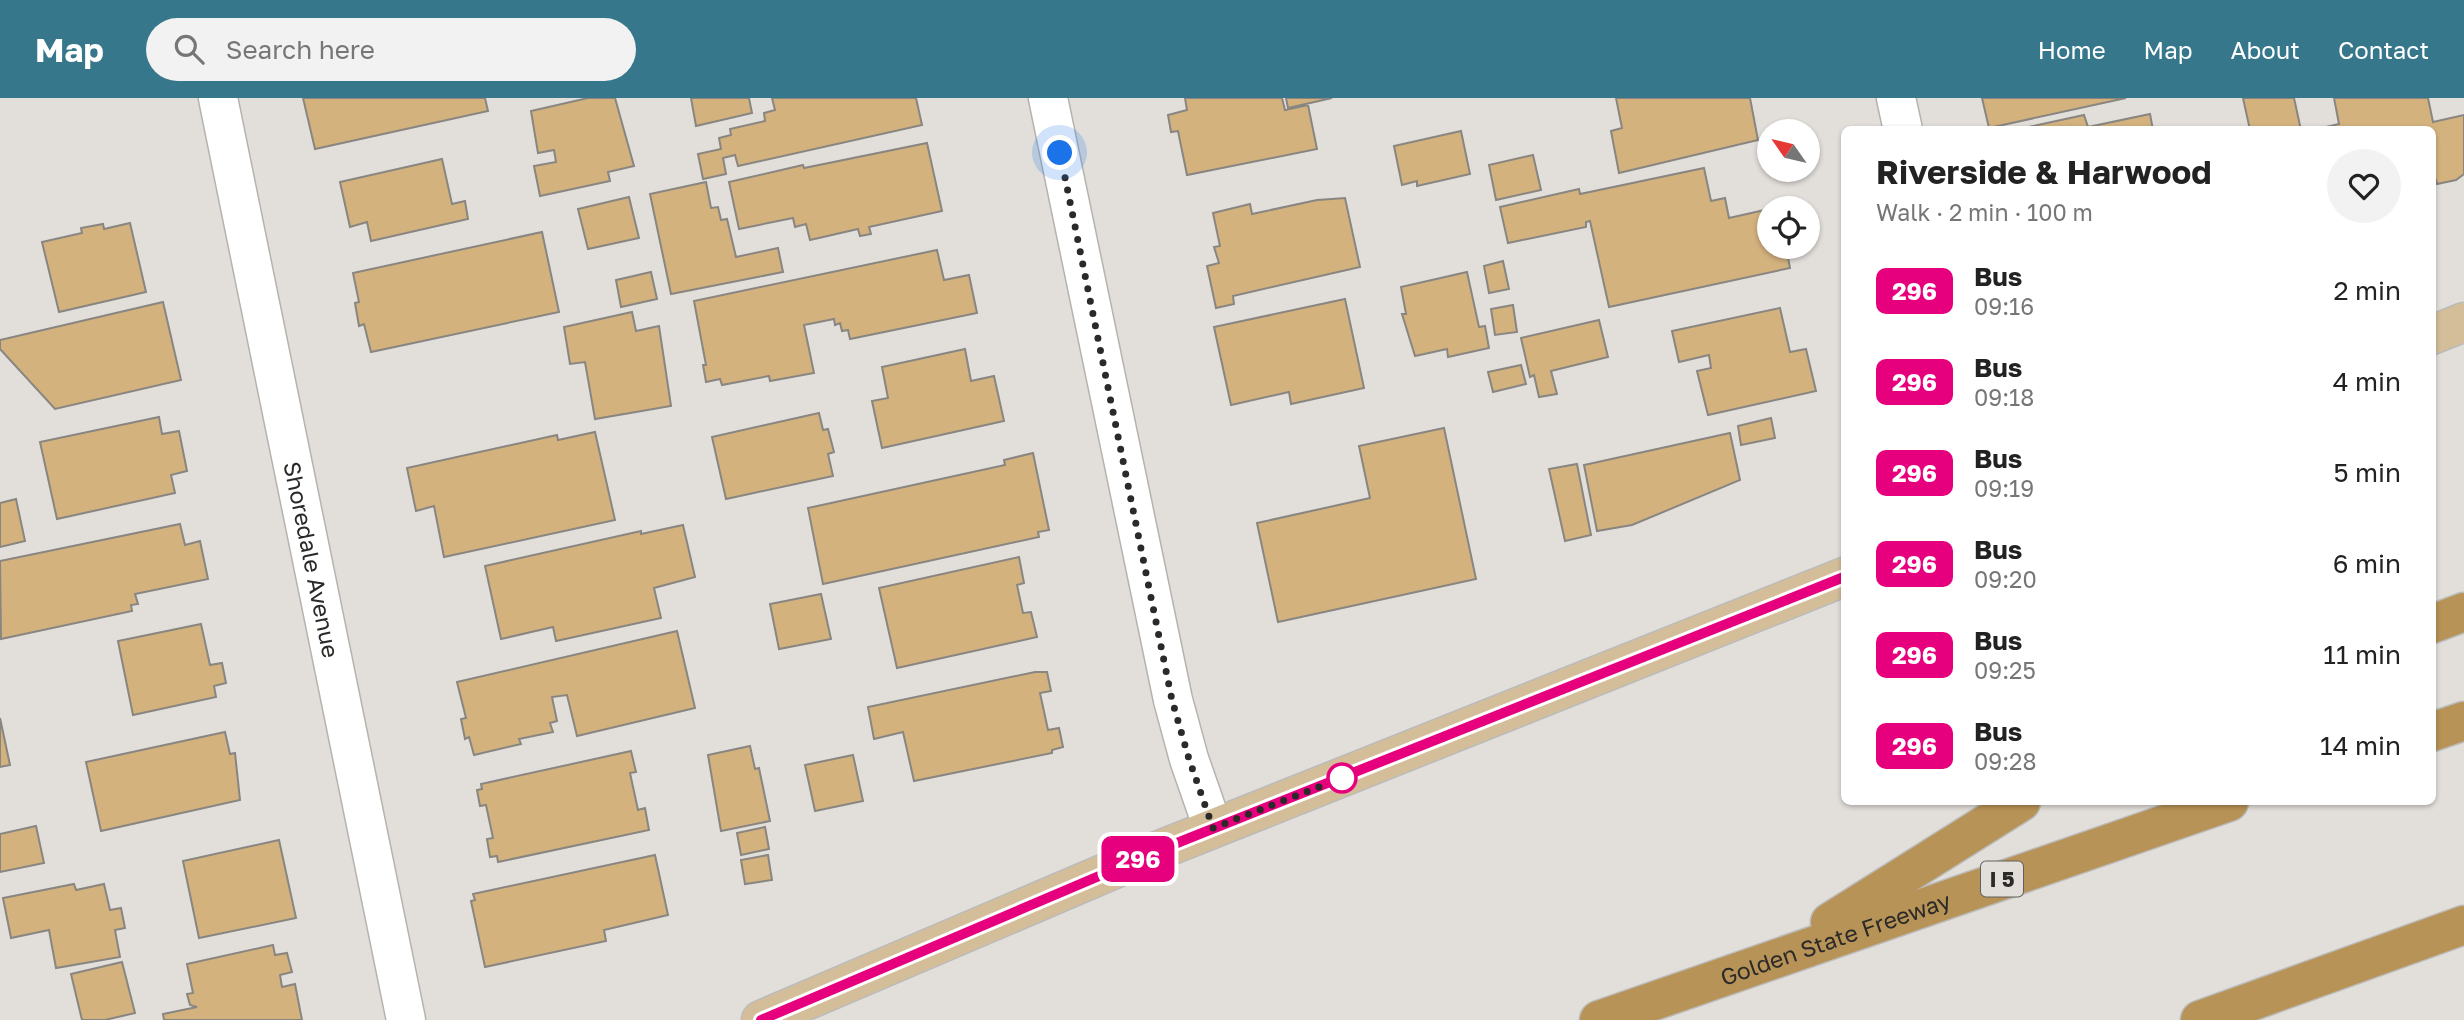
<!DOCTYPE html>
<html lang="en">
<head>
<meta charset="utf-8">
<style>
  :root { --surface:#fff; --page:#f2f2f2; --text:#222; --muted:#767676; --accent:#37778b }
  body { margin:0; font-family:"Golos Text",sans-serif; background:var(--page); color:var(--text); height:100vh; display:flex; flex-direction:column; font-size:26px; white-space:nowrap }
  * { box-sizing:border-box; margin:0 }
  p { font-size:23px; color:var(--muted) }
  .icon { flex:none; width:38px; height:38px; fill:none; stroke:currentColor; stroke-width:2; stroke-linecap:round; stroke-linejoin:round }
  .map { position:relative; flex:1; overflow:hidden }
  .drawer { position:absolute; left:1841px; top:28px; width:595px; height:679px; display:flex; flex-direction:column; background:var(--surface); border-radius:10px; box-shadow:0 2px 5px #0004 }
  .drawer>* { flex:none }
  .badge { padding:0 14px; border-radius:10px; font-size:24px; line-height:46px }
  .needle { width:46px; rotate:304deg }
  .fabs { position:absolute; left:1757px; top:21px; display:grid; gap:14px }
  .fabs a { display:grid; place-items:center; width:63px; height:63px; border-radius:50%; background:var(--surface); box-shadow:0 2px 5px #0004; font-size:35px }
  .you { position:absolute; width:35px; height:35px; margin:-18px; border:5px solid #fff; border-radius:50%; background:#1a73e8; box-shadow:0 0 0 10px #1a73e833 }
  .map>.badge { position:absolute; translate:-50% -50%; box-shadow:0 0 0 4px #fff }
  .round { display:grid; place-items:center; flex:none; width:74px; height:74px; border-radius:37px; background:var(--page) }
  .summary { display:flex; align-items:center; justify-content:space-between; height:119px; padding:0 35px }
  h1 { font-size:33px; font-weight:700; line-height:52px }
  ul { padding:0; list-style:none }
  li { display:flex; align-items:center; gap:21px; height:91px; padding:0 35px }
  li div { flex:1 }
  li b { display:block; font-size:26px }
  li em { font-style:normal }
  li .badge { min-width:77px; font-weight:700; text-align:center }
  header { display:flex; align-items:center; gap:42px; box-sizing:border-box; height:98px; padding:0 35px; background:var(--accent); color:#fff }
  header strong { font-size:33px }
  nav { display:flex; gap:38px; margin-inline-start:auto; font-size:24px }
  .search { width:490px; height:63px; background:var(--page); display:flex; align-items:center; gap:18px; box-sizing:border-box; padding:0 24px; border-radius:38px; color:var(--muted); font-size:26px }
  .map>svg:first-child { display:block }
  .building { fill:#d3b27e; stroke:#898682; stroke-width:2 }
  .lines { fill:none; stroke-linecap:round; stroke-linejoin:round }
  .minor-casing { stroke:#b6b3af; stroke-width:41 }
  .major-casing { stroke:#bbbbba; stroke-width:41 }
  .highway-casing { stroke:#bbbbba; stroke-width:41 }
  .minor { stroke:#fff; stroke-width:38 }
  .major { stroke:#d4be9a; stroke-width:38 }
  .highway { stroke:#b89357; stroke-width:38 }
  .line-casing { stroke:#fff; stroke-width:16 }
  .line { stroke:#e6007e; stroke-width:10 }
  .walk { stroke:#2b2a28; stroke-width:7; stroke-dasharray:0 12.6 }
  .stop-dot { fill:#fff; stroke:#e6007e; stroke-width:3.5 }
  .labels { text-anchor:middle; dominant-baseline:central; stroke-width:5; stroke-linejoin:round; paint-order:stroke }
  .shield { fill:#e2dfdb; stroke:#62605e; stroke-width:2 }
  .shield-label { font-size:21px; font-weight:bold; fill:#2b2a28 }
  .street-label { font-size:23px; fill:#2b2a28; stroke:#e2dfdb }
</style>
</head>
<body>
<header>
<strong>Map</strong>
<div class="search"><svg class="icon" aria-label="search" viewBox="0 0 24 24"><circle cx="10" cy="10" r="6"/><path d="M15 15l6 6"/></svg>Search here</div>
<nav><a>Home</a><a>Map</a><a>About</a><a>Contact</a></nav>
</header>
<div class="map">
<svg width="2464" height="922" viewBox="0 0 2464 922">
  <rect width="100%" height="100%" fill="#e2dfdb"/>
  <path class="building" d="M303,0h182l3,13 -173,38z
    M588,0h27l19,68 -26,6 2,9 -70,15 -6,-30 22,-4 -2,-12 -16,3 -7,-42z
    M691,0h58l3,15 -56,13z
    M772,0h144l6,27 -184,41 -3,-11 -12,3 3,16 -23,5 -5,-25 23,-5 -2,-11 12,-3 -1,-6 35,-8 -1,-8 11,-3z
    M1185,0h97l3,12 23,-5 9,44 -130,26 -9,-44 -7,1 -3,-17 19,-5z
    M1286,0h46l-44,10z
    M1616,0h134l8,42 -139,33 -8,-42 11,-3z
    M1982,0h144l-137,30z
    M2243,0h51l7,32h-51z
    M2334,0h94l5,24 31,-7v59l-8,6 -19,4 -1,-4 -4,1v-51h-119l26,-6z
    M2150,16l3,16 -129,-2 60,-13 4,12z
    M1461,33l9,43 -53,12v-5l-15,4 -8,-39z
    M927,45l15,68 -73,16 2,7 -11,2 -2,-7 -48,11 -4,-16 -11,3 -2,-9 -54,11 -10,-47 74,-17 1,3z
    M1533,57l8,35 -45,10 -7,-35z
    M442,61l10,45 13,-3 3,18 -97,22 -4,-19 -17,5 -10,-45z
    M1704,70l7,33 14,-3 4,20 40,-9v38h17l4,21 -181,39 -19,-86 -4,1v5l-78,16 -8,-36 79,-18 1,5z
    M706,84l5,26 7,-1 3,13 6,-1 9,38 42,-9 5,24 -112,22 -21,-100z
    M629,99l10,41 -51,11 -10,-40z
    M1345,100l15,69 -127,29 1,8 -18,4 -9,-42 12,-3 -5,-16 6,-1 -7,-33 37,-9 2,10 65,-14z
    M130,125l16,69 -87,20 -17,-70 40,-9 -1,-5 22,-4 1,5z
    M542,134l17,80 -188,40 -7,-28 -5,2 -4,-23 4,-1 -6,-29z
    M937,152l7,30 25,-5 8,38 -127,26 -2,-9 -6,1 -2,-8 -5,2 -1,-6 -30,6 10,48 -44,8 -1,-5 -47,9 -2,-6 -14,3 -3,-17h3l-12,-64z
    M1503,163l6,28 -20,4 -5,-27z
    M651,174l6,27 -36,8 -5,-27z
    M1467,174l12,55 6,-1 4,22 -41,9 -1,-8 -32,7 -13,-42h4l-5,-27z
    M1345,201l19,89 -73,16 -2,-12 -58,13 -17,-78z
    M163,204l18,78 -126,29 -55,-60v-9z
    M1513,207l4,27 -22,3 -4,-26z
    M1780,210l10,44 16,-3 10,42 -108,24 -11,-44 14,-3 -2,-13 -30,7 -7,-31z
    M632,214l4,19 23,-5 12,80 -76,13 -10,-57 -15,2 -6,-37z
    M1599,222l9,37 -57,14 6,23 -18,3 -5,-22 -4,2 -9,-39z
    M965,251l6,32 23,-5 10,45 -122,27 -10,-47 16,-3 -6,-31z
    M1521,267l5,19 -33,8 -5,-20z
    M819,315l4,17 5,-1 6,23 -6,2 5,22 -107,23 -14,-62z
    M159,319l3,17 17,-3 8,40 -16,4 4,18 -118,26 -17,-77z
    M1771,320l4,20 -34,7 -3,-19z
    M1444,330l32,151 -198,43 -21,-99 113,-25 -11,-52z
    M595,334l20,88 -171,37 -10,-51 -18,5 -9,-43 150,-33 1,5z
    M1730,335l10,47 -108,45 -35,6 -13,-66z
    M1033,355l16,77 -11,2 1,5 -216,47 -15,-76 197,-43 -1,-5z
    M1577,366l14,71 -26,6 -16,-72z
    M16,401l9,42 -25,6v-44z
    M180,426l5,21 15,-4 8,38 -73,15 3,10 -7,1 1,6 -131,28 -1,-78z
    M683,427l12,52 -41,11 7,30 -105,23 -3,-14 -52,12 -16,-73 156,-35v3z
    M1019,459l5,26 -7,2 6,28 8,-1 6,25 -140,31 -18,-80z
    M821,496l10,45 -52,10 -9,-45z
    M201,526l9,41 12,-2 4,20 -12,3 2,11 -83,18 -15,-74z
    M677,533l18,77 -118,28 -10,-41 -15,2 5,24 -7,2 3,9 -34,7 2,5 -47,11 -5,-18 -4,2 -4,-20 5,-1 -9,-36z
    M1035,574h12l4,19 -11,2 8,37 11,-2 4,19 -11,3v3l-138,28 -11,-49 -29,7 -6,-32z
    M0,620l10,47 -10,2z
    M225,634l5,22 5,-1 5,47 -139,31 -15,-69z
    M750,648l5,23 4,-1 11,53 -49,10 -13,-76z
    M631,653l5,21 -6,1 8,37 7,-2 4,22 -151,32 -1,-6 -7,1 -3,-18 6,-1 -7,-33 -6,1 -3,-16 5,-1 -1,-5z
    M853,657l10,46 -48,10 -10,-46z
    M36,728l8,37 -44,9v-38z
    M765,729l4,22 -28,6 -4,-22z
    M279,742l17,78 -97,20 -16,-77z
    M655,757l13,60 -64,15 2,11 -121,26 -14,-66 4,-1 -2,-6z
    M768,757l4,25 -27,4 -4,-24z
    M74,786l2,6 28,-6 6,26 11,-2 4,20 -10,2 5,27 -64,11 -7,-38 -38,8 -8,-40z
    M273,847l2,10 12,-2 5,19 -12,3 2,12 13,-3 7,36h-138l-1,-6 34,-7 -7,-2 -3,-11 6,-1 -6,-29z
    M122,864l13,51 -30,7h-23l-11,-46z"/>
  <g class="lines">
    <defs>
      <g id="minor">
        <path id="s1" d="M218,0l188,922"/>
        <path d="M1048,0l125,602 16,59 24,69"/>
        <path d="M1896,0l7,32"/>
      </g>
      <path id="major" d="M2432,237l32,-13
        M761,922l391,-167 692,-276"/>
      <g id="highway">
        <path d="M2432,526l32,-12"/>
        <path d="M2432,634l32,-11"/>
        <path d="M1830,824l191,-120"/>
        <path id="s2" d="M1599,922l630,-218"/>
        <path d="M2200,922l264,-95"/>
      </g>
    </defs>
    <use href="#minor" class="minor-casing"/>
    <use href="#major" class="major-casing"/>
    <use href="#highway" class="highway-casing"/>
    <use href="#minor" class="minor"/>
    <use href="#major" class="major"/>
    <use href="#highway" class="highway"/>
  </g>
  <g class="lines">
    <defs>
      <path id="line" d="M761,922l411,-175 672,-268"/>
    </defs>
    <use href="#line" class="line-casing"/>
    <use href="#line" class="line"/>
    <path class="walk" d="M1060,55l112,547 17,59 24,69 129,-50"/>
  </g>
  <circle class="stop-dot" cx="1342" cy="680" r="14"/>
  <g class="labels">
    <rect class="shield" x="1981" y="763.5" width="42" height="35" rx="5"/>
    <g class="shield-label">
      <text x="2002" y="781">I 5</text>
    </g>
    <g class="street-label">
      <text stroke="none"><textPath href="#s1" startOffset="471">Shoredale Avenue</textPath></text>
      <text stroke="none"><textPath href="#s2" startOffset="250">Golden State Freeway</textPath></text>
    </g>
  </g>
</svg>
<div class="fabs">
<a><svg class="needle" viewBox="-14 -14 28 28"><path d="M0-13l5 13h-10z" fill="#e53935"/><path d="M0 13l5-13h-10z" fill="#767676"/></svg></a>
<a><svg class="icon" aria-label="locate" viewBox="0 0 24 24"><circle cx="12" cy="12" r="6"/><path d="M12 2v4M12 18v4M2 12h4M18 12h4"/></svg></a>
</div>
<div class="you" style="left:1060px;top:55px"></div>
<b class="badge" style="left:1138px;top:761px;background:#e6007e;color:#fff">296</b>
<section class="drawer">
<div class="summary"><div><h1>Riverside &amp; Harwood</h1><p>Walk · 2 min · 100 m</p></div><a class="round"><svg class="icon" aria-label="heart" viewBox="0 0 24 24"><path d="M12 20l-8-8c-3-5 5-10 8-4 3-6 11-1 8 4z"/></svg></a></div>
<ul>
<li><span class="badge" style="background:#e6007e;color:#fff">296</span><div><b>Bus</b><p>09:16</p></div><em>2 min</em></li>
<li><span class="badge" style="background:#e6007e;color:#fff">296</span><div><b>Bus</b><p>09:18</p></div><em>4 min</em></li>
<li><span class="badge" style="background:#e6007e;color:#fff">296</span><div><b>Bus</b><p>09:19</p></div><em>5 min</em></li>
<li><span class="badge" style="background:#e6007e;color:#fff">296</span><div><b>Bus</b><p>09:20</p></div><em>6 min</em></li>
<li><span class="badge" style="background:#e6007e;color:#fff">296</span><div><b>Bus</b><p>09:25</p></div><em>11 min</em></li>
<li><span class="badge" style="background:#e6007e;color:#fff">296</span><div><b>Bus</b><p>09:28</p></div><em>14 min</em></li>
</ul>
</section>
</div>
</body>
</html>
